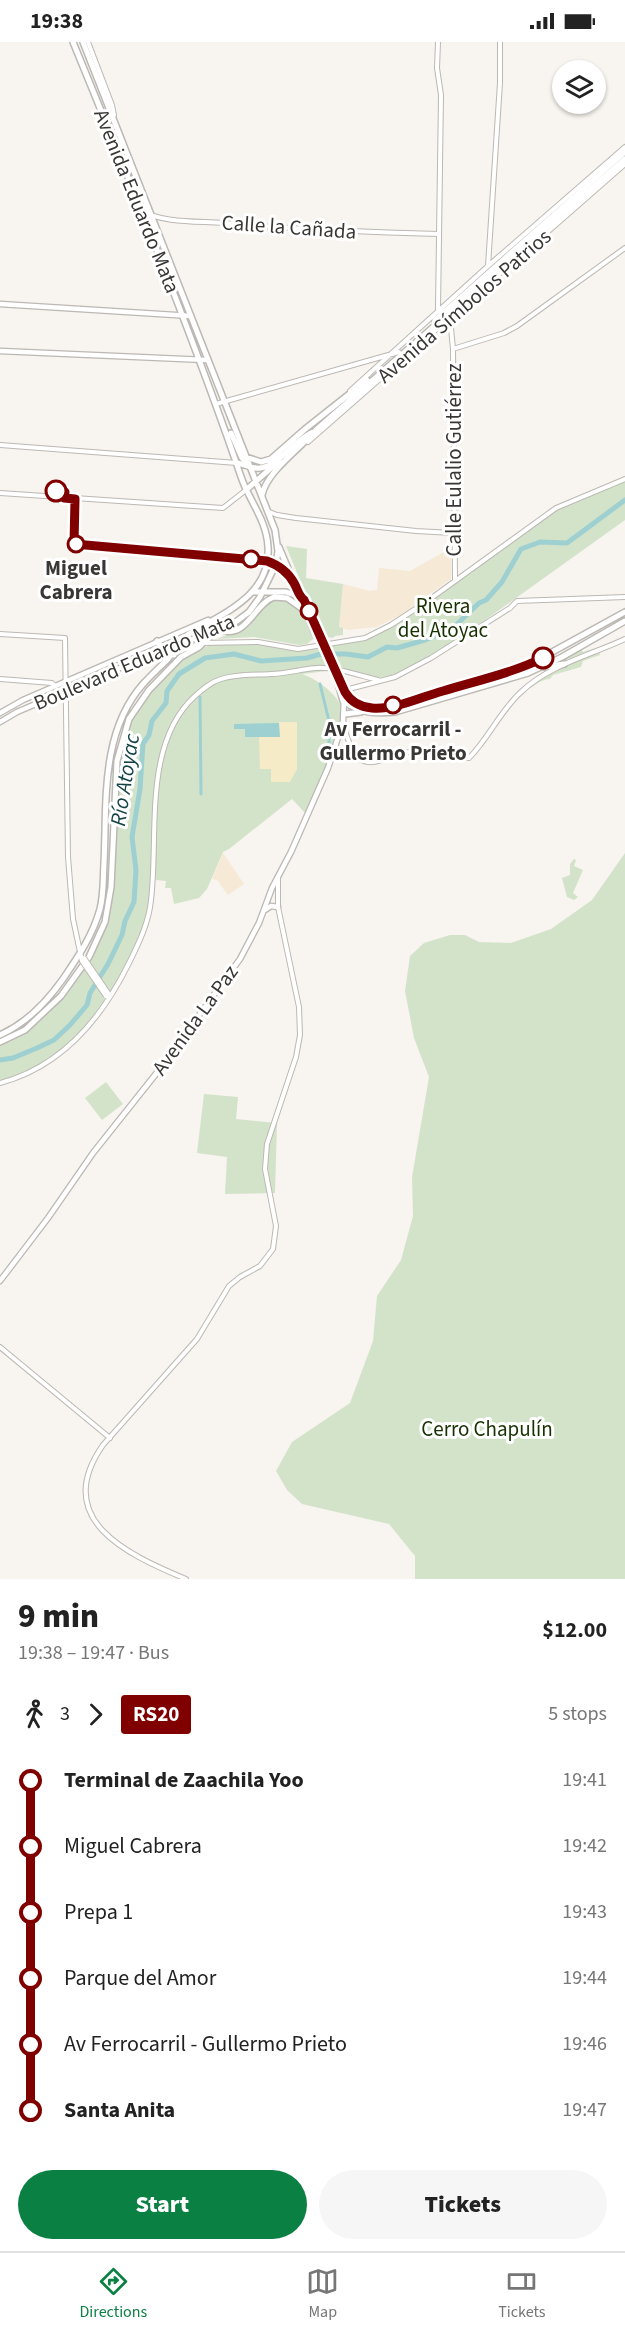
<!DOCTYPE html>
<html lang="en">
<head>
<meta charset="utf-8">
<style>
  :root { --surface:#fff; --page:#f6f6f6; --text:#222; --muted:#767676; --line:#e0e0e0; --accent:#0b8043 }
  body { margin:0; font-family:"Source Sans 3",sans-serif; background:var(--page); color:var(--text); height:100vh; display:flex; flex-direction:column; font-size:22px; white-space:nowrap }
  * { box-sizing:border-box; margin:0 }
  p { font-size:20px; color:var(--muted) }
  .icon { flex:none; width:33px; height:33px; fill:none; stroke:currentColor; stroke-width:2; stroke-linecap:round; stroke-linejoin:round }
  .map { position:relative; height:1537px; overflow:hidden }
  .panel { display:flex; flex-direction:column; background:var(--surface); flex:1 }
  .panel>* { flex:none }
  .badge { padding:0 12px; border-radius:4px; font-size:21px; line-height:39px }
  .buttons { position:absolute; left:552px; top:18px; display:grid; gap:12px }
  .buttons a { display:grid; place-items:center; width:54px; height:54px; border-radius:50%; background:var(--surface); box-shadow:0 2px 4px #0004; font-size:30px }
  .map>.badge { position:absolute; translate:-50% -50%; box-shadow:0 0 0 3px #fff }
  .legs { display:flex; align-items:center; gap:9px; height:66px; padding:0 18px; font-size:20px }
  .legs p { margin-inline-start:auto }
  .overview { display:flex; align-items:center; justify-content:space-between; height:102px; padding:0 18px }
  h1 { font-size:33px; font-weight:800; line-height:45px }
  .cta { display:flex; gap:12px; margin-top:auto; padding:12px 18px }
  .cta a { flex:1; height:69px; border-radius:36px; background:var(--accent); color:#fff; font-size:24px; font-weight:800; line-height:69px; text-align:center }
  .cta a+a { background:var(--page); color:var(--text) }
  ul { padding:0 18px; list-style:none }
  li { display:flex; align-items:center; gap:21px; height:66px; font-size:22px }
  li i { display:grid; place-items:center; width:9px; height:100%; margin:0 8px; background:currentColor }
  li i::after { content:''; width:15px; height:15px; margin:-8px; border:4px solid; border-radius:50%; background:var(--surface) }
  li p { margin-inline-start:auto }
  li:first-child i { background:linear-gradient(#0000 50%,currentColor 0) }
  li:last-child i { background:linear-gradient(currentColor 50%,#0000 0) }
  .status { display:flex; justify-content:space-between; align-items:center; height:42px; padding:0 30px; background:var(--surface); direction:ltr }
  .status svg { height:16px; fill:currentColor }
  .tab-bar { display:flex; justify-content:space-around; align-items:center; height:84px; border-top:2px solid var(--line); background:var(--surface); font-size:16px; color:var(--muted) }
  .tab-bar a { display:grid; justify-items:center; gap:3px }
  .tab-bar .selected { color:var(--accent) }
  .map>svg:first-child { display:block }
  .education { fill:#f6e9d5 }
  .green { fill:#d3e3ca }
  .sand { fill:#f5ebc6 }
  .water { fill:#9ed0d1 }
  .lines { fill:none; stroke-linecap:round; stroke-linejoin:round }
  .canal { stroke:#9ed0d1; stroke-width:3 }
  .river { stroke:#9ed0d1; stroke-width:5 }
  .tertiary-casing { stroke:#bcb8b3; stroke-width:6 }
  .secondary-casing { stroke:#bcb8b3; stroke-width:7 }
  .primary-casing { stroke:#bcb8b3; stroke-width:8 }
  .tertiary { stroke:#fff; stroke-width:4 }
  .secondary { stroke:#fff; stroke-width:4.5 }
  .primary { stroke:#fff; stroke-width:5 }
  .tertiary-bridge-casing { stroke:#bcb8b3; stroke-width:6; stroke-linecap:butt }
  .primary-bridge-casing { stroke:#bcb8b3; stroke-width:8; stroke-linecap:butt }
  .tertiary-bridge { stroke:#fff; stroke-width:4 }
  .primary-bridge { stroke:#fff; stroke-width:5 }
  .line-1-casing { stroke:#fff; stroke-width:14 }
  .line-1 { stroke:#800000; stroke-width:9 }
  .stop-1-dot { fill:#fff; stroke:#800000; stroke-width:3 }
  .labels { text-anchor:middle; dominant-baseline:central; stroke-width:6; stroke-linejoin:round; paint-order:stroke }
  .street-label { font-size:21px; fill:#383735; stroke:#fff }
  .stop-label { font-size:21px; font-weight:bold; fill:#383735; stroke:#fff }
  .park-label { font-size:21px; fill:#173100; stroke:#fff }
  .water-label { font-size:22px; font-style:italic; fill:#164446; stroke:#fff }
</style>
</head>
<body>
<div class="status"><b>19:38</b><svg viewBox="0 0 49 12"><path d="M0 12V9h3v3zM5 12V6h3v6zM10 12V3h3v9zM15 12V0h3v12zM26 1h20v11H26zM47 4h2v5h-2z"/></svg></div>
<div class="map">
<svg width="625" height="1537" viewBox="0 0 625 1537">
  <rect width="100%" height="100%" fill="#f8f4ef"/>
  <path class="education" d="M451,506v31l-41,29 1,2 -35,17 -28,3 -9,-3 4,-43 27,7 7,-1 2,-22 31,3z
    M223,811l21,31 -16,11 -11,-15 -5,-1z"/>
  <path class="green" d="M625,437v41l-165,118 -42,24 -26,13 -17,3 -39,-8 -34,4c13,4 37,20 40,36 3,21 -27,84 -36,104l-14,-15 -63,50 -6,3 -16,37 -8,9 -25,6 -3,-16h-6l1,-7 -10,-1v-35l-5,55 -13,45 -41,73 -39,36 -29,19 -29,9v-41l25,-11 36,-34 28,-39 16,-35 6,-35 6,-126 6,-26 13,-27 47,-53 33,-12 26,-2 53,8 70,-11 90,-58 101,-72z
    M286,504l21,3 -1,29 37,6 -4,43 4,1v7l-8,1 -2,2 -6,-1 -14,2 -6,5 -8,1 -45,-8 -37,2 22,-9 30,-32c30,1 32,12 43,36l9,-3z
    M580,605l3,5 15,-5 2,8 -17,6 -2,6 -28,8 -3,4c-14,1 -17,12 -32,12l43,-32z
    M625,811v726h-210v-23l-26,-32 -87,-20 -15,-14 -11,-19 16,-29 58,-39 23,-62 4,-45 24,-36 12,-44 -1,-39 17,-100 -15,-39 -9,-47 5,-35 14,-13 26,-8h15l14,7 32,1 40,-14 41,-29z
    M574,817l2,1 -2,6 9,4 -10,23 5,4 -4,3 -7,-3 -5,-19 8,-3v-11z
    M106,1040l17,22 -21,16 -17,-22z
    M204,1052l34,3 -2,22 41,4 -2,70 -50,1 2,-37 -30,-4z"/>
  <path class="sand" d="M279,680h18v47l-7,13h-19v-13h-11l-1,-33h19z"/>
  <path class="water" d="M279,681l1,14h-35v-8h-11v-5z"/>
  <g class="lines">
    <path class="canal" d="M320,642l9,37
      M200,655l1,97
      M329,681v20"/>
    <path class="river" d="M0,1018l13,-2 24,-10 17,-8 16,-15 17,-20 3,-12 18,-29 14,-29 3,-14 9,-19 2,-32 -4,-33 8,-48 3,-45 6,-9 3,-14 14,-18 1,-12 12,-17 26,-16 29,-4 27,7 46,-3 14,-4h25l22,3 19,-10 10,1 28,-8 27,-11 27,-26 7,-3 16,-18 19,-33 19,-7 27,1 58,-43"/>
    <defs>
      <path id="tertiary" d="M88,0l24,63 2,10
        M438,0l-1,26 4,27 -3,214 2,3
        M141,169c23,12 56,10 82,12 72,6 144,9 216,11
        M488,224l12,-183v-41
        M450,276l3,31 2,231
        M453,307l51,-16 13,-7 108,-78
        M350,349l138,-125 137,-119
        M216,362l183,-52
        M308,400l317,-278
        M0,403l237,18
        M0,451l223,15 23,-18
        M267,469l10,4 19,3 120,13 37,2
        M0,592l65,4 3,219 5,62 9,42
        M173,612l28,-11 57,-1 40,7 67,-11 26,-13 35,-23 130,-94 69,-29
        M0,637l52,4 3,3
        M345,650l4,-3 46,-12 36,-19 79,-50 7,-7 108,-4
        M343,680c2,11 9,33 18,38 13,7 29,-5 42,-7 22,-4 44,6 66,5 20,-20 31,-47 52,-66 28,-27 70,-37 104,-53
        M0,1041c61,-16 102,-65 129,-120 10,-20 20,-41 22,-63 8,-64 -9,-156 44,-204 8,-7 16,-14 26,-17 16,-5 34,-4 50,-5 15,0 30,-5 45,-6 17,-2 45,8 62,12
        M0,1305l110,91
        M186,1537c-60,-25 -135,-60 -83,-134l94,-106 32,-53 11,-9 20,-11 13,-17 3,-23 -11,-57 2,-25 29,-87 4,-22 -1,-28 -21,-100v-28"/>
      <path id="secondary" d="M0,262l191,12
        M0,309l206,9
        M0,671l23,-13 185,-80
        M0,680l17,-10 110,-47 35,-17 50,-14
        M265,868l6,-4 7,1
        M0,1239l48,-63 45,-65 66,-83 81,-111 19,-36 13,-35 19,-36 37,-84 15,-46 1,-24"/>
      <path id="primary" d="M435,278l190,-168
        M231,391l11,25 6,5
        M246,415l15,5 10,-3 33,-29 63,-50
        M237,421c6,1 12,4 19,5 19,3 39,-29 57,-36
        M246,448l33,-29
        M262,453c5,-24 38,-46 54,-65l309,-271
        M279,505l35,84
        M267,519l9,3 13,13
        M253,550h33l15,5
        M221,588c26,9 33,-26 53,-33l13,1 17,12
        M157,599l5,7 12,7
        M545,625l19,-3
        M338,641l5,18c17,12 32,13 52,11l133,-39 34,-16 63,-36
        M341,643c13,25 29,25 54,20l139,-43 91,-50
        M345,672l16,-2
        M0,993c27,-12 46,-32 63,-56 15,-22 30,-44 37,-70 4,-15 3,-31 4,-46 3,-61 -4,-130 39,-179 8,-9 16,-16 24,-24 8,-8 13,-21 22,-26 34,-21 82,-38 79,-87 -1,-22 -13,-39 -22,-58 -4,-8 -7,-18 -10,-27 -49,-141 -106,-281 -163,-420
        M0,1000l25,-12 36,-34 28,-39 16,-35 6,-35 6,-126 12,-42 20,-29 32,-33 18,-10 13,-13 25,-13 12,-9 11,-15 16,-33 2,-13 -3,-21 -192,-488"/>
    </defs>
    <use href="#tertiary" class="tertiary-casing"/>
    <use href="#secondary" class="secondary-casing"/>
    <use href="#primary" class="primary-casing"/>
    <use href="#tertiary" class="tertiary"/>
    <use href="#secondary" class="secondary"/>
    <use href="#primary" class="primary"/>
    <defs>
      <path id="tertiary-bridge" d="M84,916l24,35
        M82,919l24,35"/>
      <path id="primary-bridge" d="M316,588l24,53"/>
    </defs>
    <use href="#tertiary-bridge" class="tertiary-bridge-casing"/>
    <use href="#primary-bridge" class="primary-bridge-casing"/>
    <use href="#tertiary-bridge" class="tertiary-bridge"/>
    <use href="#primary-bridge" class="primary-bridge"/>
  </g>
  <g class="lines">
    <defs>
      <path id="line-1" d="M56,449l9,1 -1,6 11,1 -1,45 193,17c11,4 21,11 27,22 4,7 4,12 10,17l41,92c6,10 15,15 27,16 23,2 49,-11 71,-17 33,-10 69,-18 100,-33"/>
    </defs>
    <use href="#line-1" class="line-1-casing"/>
    <use href="#line-1" class="line-1"/>
  </g>
  <g class="stop-1-dot">
    <circle cx="56" cy="449" r="10"/>
    <circle cx="76" cy="502" r="8"/>
    <circle cx="251" cy="517" r="8"/>
    <circle cx="309" cy="569" r="8"/>
    <circle cx="543" cy="616" r="10"/>
    <circle cx="393" cy="663" r="8"/>
  </g>
  <g class="labels">
    <g class="street-label">
      <text transform="translate(137 159) rotate(68)">Avenida Eduardo Mata</text>
      <text transform="translate(289 185) rotate(4)">Calle la Cañada</text>
      <text transform="translate(464 264) rotate(-41)">Avenida Símbolos Patrios</text>
      <text transform="translate(454 418) rotate(-90)">Calle Eulalio Gutiérrez</text>
      <text transform="translate(134 620) rotate(-23)">Boulevard Eduardo Mata</text>
      <text transform="translate(195 978) rotate(-54)">Avenida La Paz</text>
    </g>
    <g class="stop-label">
      <text x="76" y="526">Miguel<tspan x="76" dy="24">Cabrera</tspan></text>
      <text x="393" y="687">Av Ferrocarril -<tspan x="393" dy="24">Gullermo Prieto</tspan></text>
    </g>
    <g class="park-label">
      <text x="443" y="564">Rivera<tspan x="443" dy="24">del Atoyac</tspan></text>
      <text x="487" y="1387">Cerro Chapulín</text>
    </g>
    <g class="water-label">
      <text transform="translate(125 738) rotate(-81)">Río Atoyac</text>
    </g>
  </g>
</svg>
<div class="buttons">
<a><svg class="icon" aria-label="layers" viewBox="0 0 24 24"><path d="M12 4l9 5-9 5-9-5zM3 14l9 5 9-5"/></svg></a>
</div>
</div>
<section class="panel">
<div class="overview"><div><h1>9 min</h1><p>19:38 – 19:47 · Bus</p></div><b>$12.00</b></div>
<div class="legs"><svg class="icon" aria-label="walk" viewBox="0 0 24 24"><circle cx="13" cy="4" r="2"/><path d="M13 8l-2 6 4 7M11 14l-3 7M7 12l3-4h3l4 4"/></svg>3<svg class="icon" aria-label="forward" viewBox="0 0 24 24"><path d="M9 5l7 7-7 7"/></svg><b class="badge" style="background:#800000;color:#fff">RS20</b><p>5 stops</p></div>
<ul>
<li><i style="color:#800000"></i><b>Terminal de Zaachila Yoo</b><p>19:41</p></li>
<li><i style="color:#800000"></i><span>Miguel Cabrera</span><p>19:42</p></li>
<li><i style="color:#800000"></i><span>Prepa 1</span><p>19:43</p></li>
<li><i style="color:#800000"></i><span>Parque del Amor</span><p>19:44</p></li>
<li><i style="color:#800000"></i><span>Av Ferrocarril - Gullermo Prieto</span><p>19:46</p></li>
<li><i style="color:#800000"></i><b>Santa Anita</b><p>19:47</p></li>
</ul>
<div class="cta"><a>Start</a><a>Tickets</a></div>
</section>
<nav class="tab-bar">
<a class="selected"><svg class="icon" aria-label="directions" viewBox="0 0 24 24"><path d="M12 3l9 9-9 9-9-9zM9 14v-3h6M13 9l2 2-2 2"/></svg>Directions</a>
<a><svg class="icon" aria-label="map" viewBox="0 0 24 24"><path d="M3 6l6-2 6 2 6-2v14l-6 2-6-2-6 2zM9 4v14M15 6v14"/></svg>Map</a>
<a><svg class="icon" aria-label="tickets" viewBox="0 0 24 24"><path d="M3 7h18v10H3zM15 7v10"/></svg>Tickets</a>
</nav>
</body>
</html>
